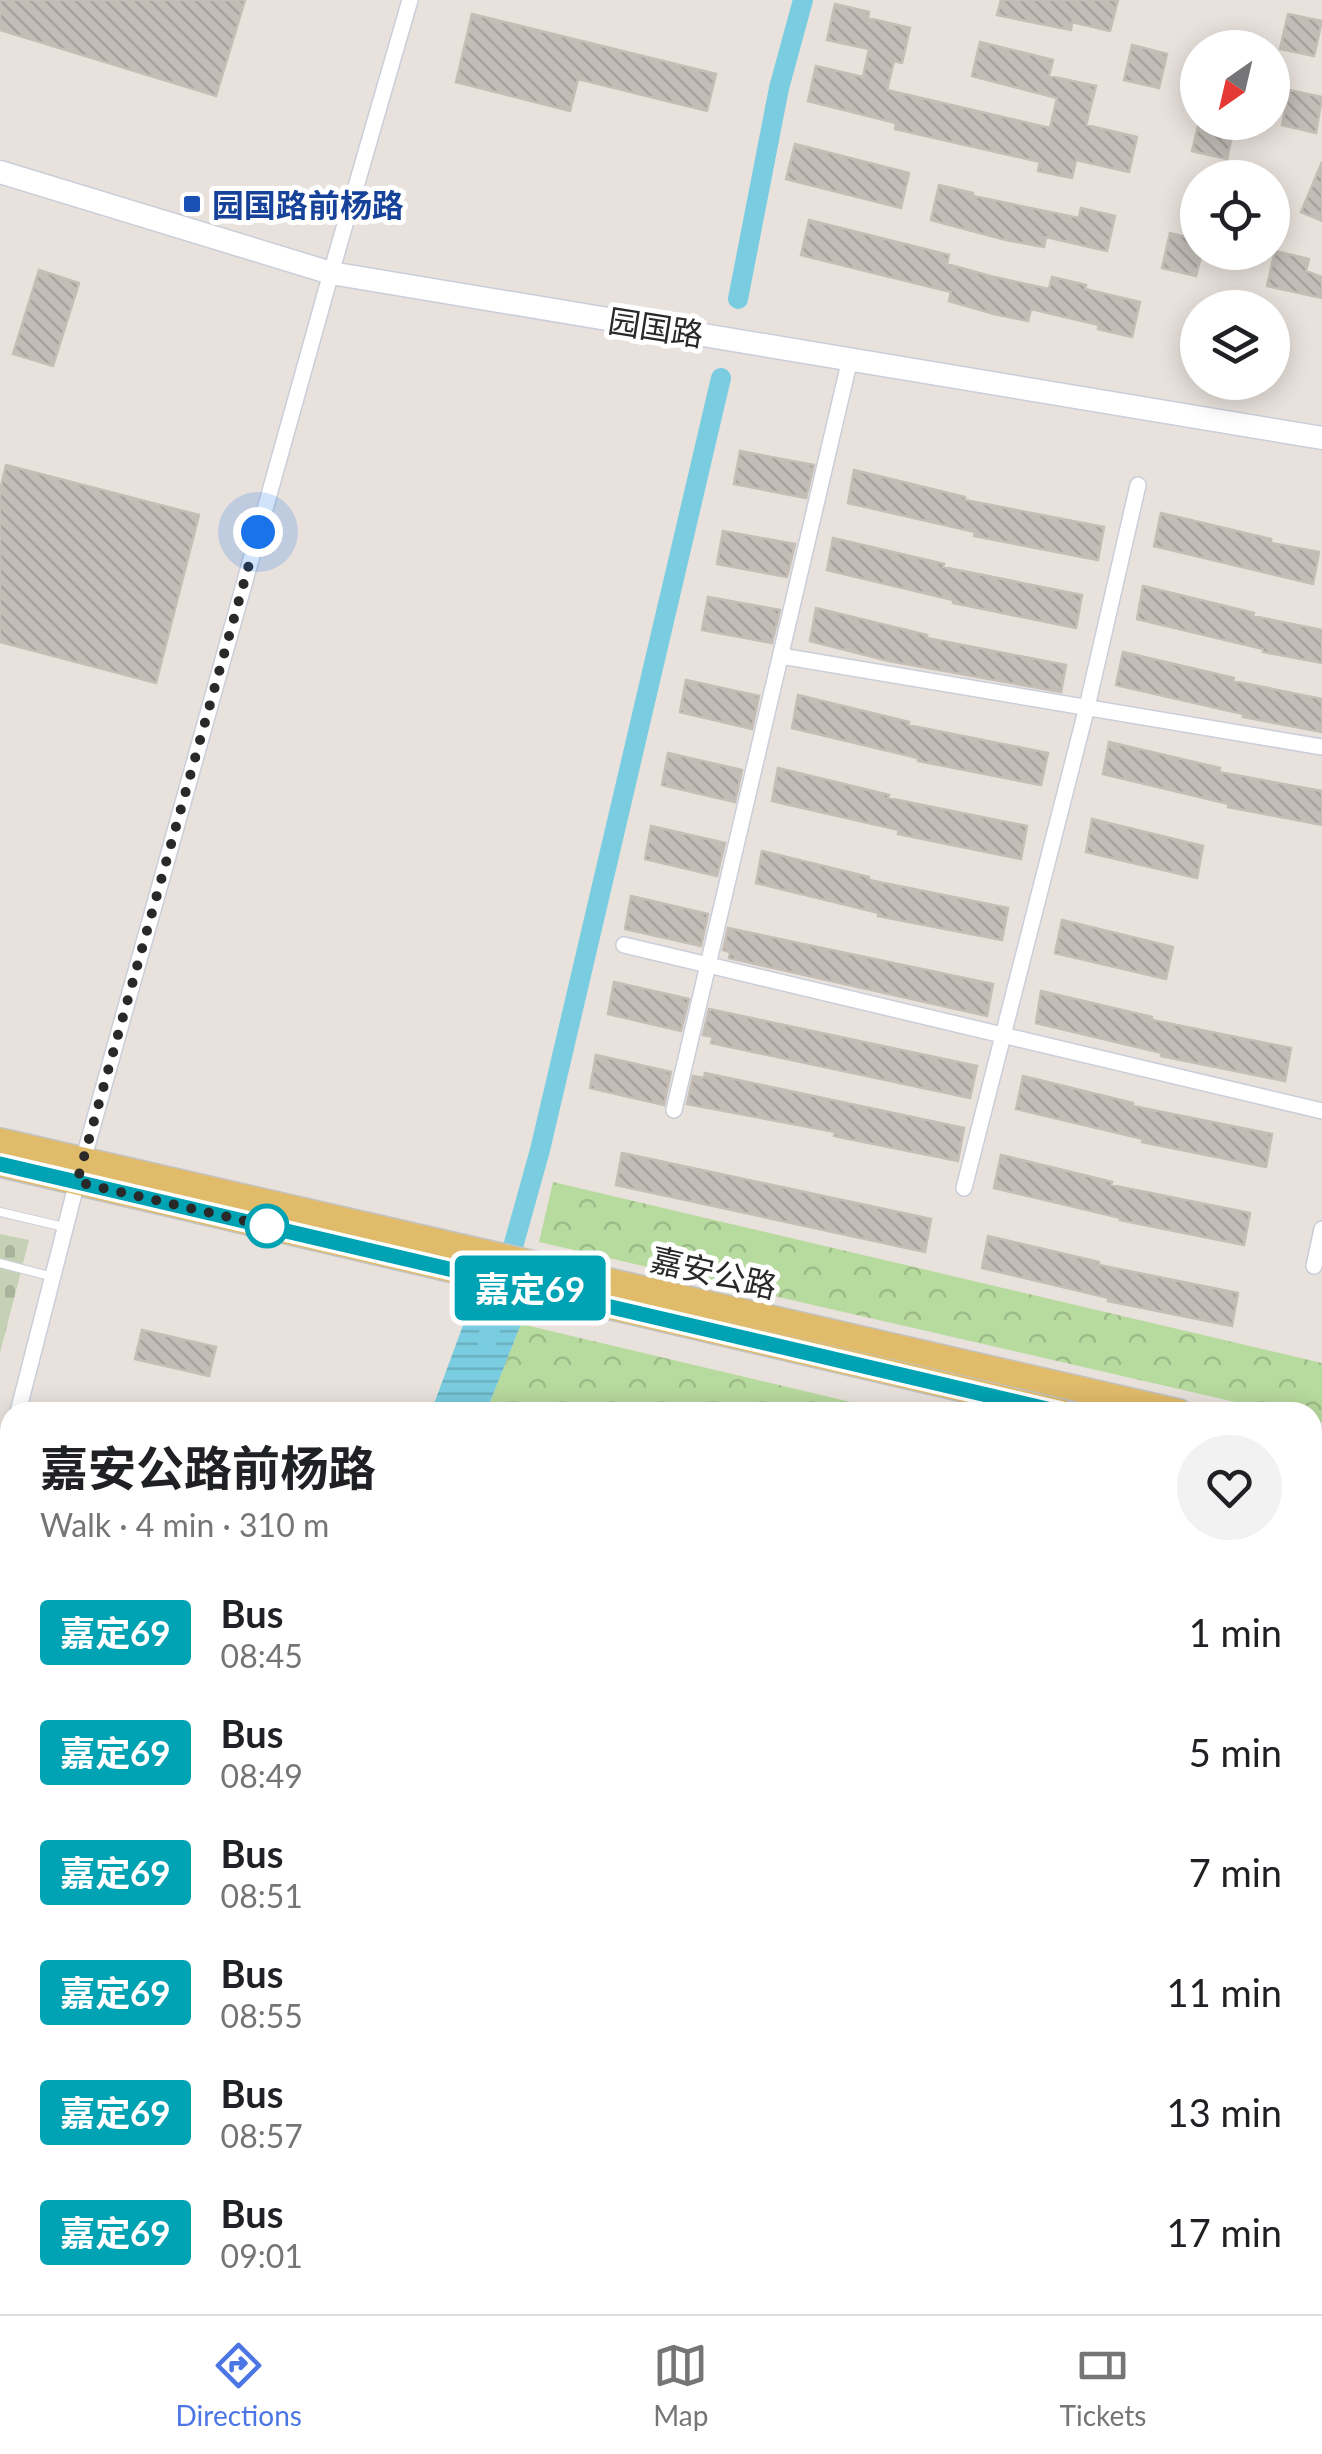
<!DOCTYPE html>
<html lang="en">
<head>
<meta charset="utf-8">
<style>
  :root { --surface:#fff; --page:#f2f2f2; --text:#202124; --muted:#757577; --line:#e0e0e0; --accent:#4d76e5 }
  body { margin:0; font-family:Lato,"Noto Sans SC",sans-serif; background:var(--page); color:var(--text); height:100vh; display:flex; flex-direction:column; font-size:38px; white-space:nowrap }
  * { box-sizing:border-box; margin:0 }
  p { font-size:32px; color:var(--muted) }
  .icon { flex:none; width:55px; height:55px; fill:none; stroke:currentColor; stroke-width:2; stroke-linecap:round; stroke-linejoin:round }
  .map { position:relative; flex:1; overflow:hidden }
  .sheet { position:absolute; left:0px; top:1402px; width:1322px; height:912px; display:flex; flex-direction:column; background:var(--surface); border-radius:30px 30px 0 0; box-shadow:0 5px 25px #0003 }
  .sheet>* { flex:none }
  .badge { padding:0 20px; border-radius:8px; font-size:35px; line-height:65px }
  .needle { width:65px; rotate:214deg }
  .buttons { position:absolute; left:1180px; top:30px; display:grid; gap:20px }
  .buttons a { display:grid; place-items:center; width:110px; height:110px; border-radius:50%; background:var(--surface); box-shadow:0 5px 25px #0003; font-size:50px }
  .you { position:absolute; width:50px; height:50px; margin:-25px; border:8px solid #fff; border-radius:50%; background:#1a73e8; box-shadow:0 0 0 15px #1a73e833 }
  .map>.badge { position:absolute; translate:-50% -50%; box-shadow:0 0 0 5px #fff }
  .round { display:grid; place-items:center; flex:none; width:105px; height:105px; border-radius:52px; background:var(--page) }
  .head { display:flex; align-items:center; justify-content:space-between; height:170px; padding:0 40px }
  h1 { font-size:48px; font-weight:700; line-height:75px }
  ul { padding:0; list-style:none }
  li { display:flex; align-items:center; gap:30px; height:120px; padding:0 40px }
  li div { flex:1 }
  li b { display:block; font-size:38px }
  li em { font-style:normal }
  li .badge { min-width:110px; font-weight:700; text-align:center }
  .dock { display:flex; justify-content:space-around; align-items:center; height:140px; border-top:2px solid var(--line); background:var(--surface); font-size:28px; color:var(--muted) }
  .dock a { display:grid; justify-items:center; gap:5px }
  .dock .on { color:var(--accent) }
  .map>svg:first-child { display:block }
  .forest { fill:url(#forest-crowns) }
  .cemetery { fill:url(#cemetery-stones) }
  .water { fill:url(#water-rules) }
  .lines { fill:none; stroke-linecap:round; stroke-linejoin:round }
  .canal { stroke:#7acde0; stroke-width:20 }
  .building { fill:url(#building-back-hatch); stroke:#c4beb6; stroke-width:2.5 }
  .lane-casing { stroke:#caced9; stroke-width:10 }
  .street-casing { stroke:#caced9; stroke-width:18 }
  .secondary-casing { stroke:#caced9; stroke-width:25 }
  .primary-casing { stroke:#c3c3c3; stroke-width:28 }
  .highway-casing { stroke:#c3c3c3; stroke-width:32 }
  .lane { stroke:#fff; stroke-width:8 }
  .street { stroke:#fff; stroke-width:15 }
  .secondary { stroke:#fff; stroke-width:22 }
  .primary { stroke:#e0bb6a; stroke-width:25 }
  .highway { stroke:#ec9465; stroke-width:30 }
  .line-casing { stroke:#fff; stroke-width:22 }
  .line { stroke:#00a3b4; stroke-width:15 }
  .walk { stroke:#292929; stroke-width:10; stroke-dasharray:0 18 }
  .transit-dot { fill:#1a4fb4; stroke:#fff; stroke-width:4 }
  .stop-dot { fill:#fff; stroke:#00a3b4; stroke-width:5 }
  .labels { text-anchor:middle; dominant-baseline:central; stroke-width:10; stroke-linejoin:round; paint-order:stroke }
  .transit-label { font-size:32px; font-weight:bold; fill:#164399; stroke:#fff; text-anchor:start }
  .street-label { font-size:32px; fill:#292929; stroke:#fff }
</style>
</head>
<body>
<div class="map">
<svg width="1322" height="2314" viewBox="0 0 1322 2314">
  <defs>
    <pattern id="forest-crowns" width="20" height="18" patternUnits="userSpaceOnUse" patternTransform="scale(2.5)"><rect width="20" height="18" fill="#b7da9e"/><path d="M2 6a3 3 0 1 1 6 0M12 15a3 3 0 1 1 6 0" fill="none" stroke="#9dbb88"/></pattern>
    <pattern id="cemetery-stones" width="16" height="16" patternUnits="userSpaceOnUse" patternTransform="scale(2.5)"><rect width="16" height="16" fill="#c5d1b5"/><path d="M2 7V4a2 2 0 0 1 4 0v3zM10 15v-3a2 2 0 0 1 4 0v3z" fill="#a9b39c"/></pattern>
    <pattern id="water-rules" width="6" height="5" patternUnits="userSpaceOnUse" patternTransform="scale(2.5)"><rect width="6" height="5" fill="#7acde0"/><path d="M0 2.5h6" fill="none" stroke="#6ab0c0"/></pattern>
    <pattern id="building-back-hatch" width="6" height="6" patternUnits="userSpaceOnUse" patternTransform="scale(2.5)"><rect width="6" height="6" fill="#c2bdb7"/><path d="M-1 5l2 2M0 0l6 6M5-1l2 2" fill="none" stroke="#a7a29d"/></pattern>
  </defs>
  <rect width="100%" height="100%" fill="#e9e2dc"/>
  <path class="forest" d="M553,1182l769,181v59l-9,-2 -1,-8h-33l-740,-170z
    M521,1324l372,88h-407z
    M1313,1513l9,2v115l-9,-2z
    M0,1757l10,2v117l-10,-3z"/>
  <path class="cemetery" d="M0,1234l29,6 -29,113z"/>
  <path class="water" d="M469,1309l52,15 -35,88h-55z"/>
  <g class="lines">
    <path class="canal" d="M738,299l41,-211 24,-88
      M487,1340l53,-190 181,-772"/>
  </g>
  <path class="building" d="M0,0h245l-29,96 -216,-66z
    M1001,0h117l-8,31 -38,-9 -1,8 -74,-15z
    M835,4l34,8 -1,6 42,10 -8,35 -8,-2 -7,29 163,38 7,-30 -85,-22 8,-34 73,18 -4,16 47,10 -10,39 51,12 -8,35 -53,-12 -4,18 -34,-7 2,-9 -145,-33 1,-6 -88,-22 8,-35 47,11 6,-28 -42,-9z
    M472,14l244,60 -9,37 -129,-32 -8,32 -114,-29z
    M1288,14l34,7 -8,35 -34,-7z
    M1132,45l35,9 -8,34 -35,-8z
    M1289,90l33,7 -6,36 -34,-8z
    M1199,122h36l-8,37 -35,-8z
    M795,144l114,29 -8,35 -115,-29z
    M1322,162v59l-21,-9z
    M939,185l34,8v3l106,22 2,-10 34,8 -8,35 -61,-14 -2,10 -38,-7 -75,-20z
    M809,220l140,35 -2,9 43,12 59,13 3,-12 34,8 -1,4 55,13 -8,35 -34,-8 1,-4 -68,-16 -3,12 -34,-7 -45,-13 2,-9 -150,-37z
    M1170,233l28,7v12h4l-6,24 -34,-8z
    M1275,251l34,8 -3,12 16,6v21l-55,-12z
    M39,270l40,13 -26,83 -40,-12z
    M740,451l74,14 -8,33 -72,-14z
    M6,465l193,50 -43,168 -156,-41v-151z
    M854,470l111,27v3l139,27 -6,33 -124,-24 1,-4 -127,-29z
    M1161,513l110,26v4l48,9 -6,32 -159,-38z
    M723,531l72,13 -8,33 -70,-13z
    M833,538l111,26 -1,3 139,28 -6,33 -123,-25v-3l-126,-30z
    M1143,586l111,27 -1,3 69,14v33l-59,-11v-3l-126,-30z
    M708,597l72,13 -8,33 -70,-13z
    M816,608l111,27v3l139,27 -5,27 -172,-31 -79,-20z
    M1123,652l111,26 -1,3 89,18v33l-79,-15v-3l-127,-29z
    M686,680l73,16 -7,33 -72,-17z
    M798,695l111,27 -1,3 140,28 -7,32 -123,-24v-3l-126,-30z
    M1109,742l111,26 -1,4 103,19v34l-94,-18 1,-3 -126,-30z
    M668,753l74,17 -7,32 -73,-17z
    M778,768l111,27 -1,3 139,28 -6,33 -123,-25 1,-4 -127,-29z
    M1092,819l111,27 -6,32 -111,-26z
    M651,826l74,17 -8,33 -72,-17z
    M762,851l107,26v3l139,28 -6,32 -124,-24 1,-3 -123,-30z
    M631,896l77,18 -7,32 -76,-17z
    M1062,920l111,27 -7,32 -111,-26z
    M728,928l265,56 -6,32 -258,-58 1,-6 -7,-2z
    M614,982l75,17 -8,32 -73,-17z
    M1041,991l111,26v3l139,28 -6,33 -124,-25 1,-3 -126,-30z
    M709,1009l268,57 -7,32 -259,-55 2,-6 -10,-2z
    M596,1055l75,17 -7,33 -74,-17z
    M705,1073l259,55 -6,33 -124,-25 1,-4 -148,-28 6,-28 11,2z
    M1023,1076l110,27v3l139,28 -6,33 -124,-25 1,-3 -127,-30z
    M622,1153l309,66 -6,33 -309,-67z
    M1001,1155l111,27 -1,3 139,28 -6,32 -124,-25 1,-2 -127,-30z
    M988,1236l111,26v3l139,28 -6,33 -124,-25 1,-3 -127,-30z
    M142,1330l74,17 -7,29 -74,-17z"/>
  <g class="lines">
    <defs>
      <path id="lane" d="M0,1212l64,15
        M0,1263l53,14"/>
      <path id="street" d="M781,656l541,91
        M624,945l698,166
        M674,1110l176,-751
        M964,1188l123,-481 51,-222
        M1314,1266l8,-37
        M18,1412l59,-230 254,-909 79,-273
        M0,1485l10,-39
        M0,1601l10,2
        M1312,1714l10,2
        M1312,1867l10,1
        M1312,2019l10,2"/>
      <path id="secondary" d="M0,172l331,101 991,165"/>
      <path id="primary" d="M0,1141l1179,271
        M0,1164l1061,248
        M1312,1443l10,2
        M1312,1472l10,2"/>
      <path id="highway" d="M0,1967l10,2
        M0,2012l10,2
        M1312,2244l10,2
        M1312,2290l10,2"/>
    </defs>
    <use href="#lane" class="lane-casing"/>
    <use href="#street" class="street-casing"/>
    <use href="#secondary" class="secondary-casing"/>
    <use href="#primary" class="primary-casing"/>
    <use href="#highway" class="highway-casing"/>
    <use href="#lane" class="lane"/>
    <use href="#street" class="street"/>
    <use href="#secondary" class="secondary"/>
    <use href="#primary" class="primary"/>
    <use href="#highway" class="highway"/>
  </g>
  <g class="lines">
    <defs>
      <path id="line" d="M0,1164l1060,248"/>
    </defs>
    <use href="#line" class="line-casing"/>
    <use href="#line" class="line"/>
    <path class="walk" d="M258,532l-181,650 190,44"/>
  </g>
  <rect class="transit-dot" x="182" y="194" width="20" height="20" rx="5"/>
  <circle class="stop-dot" cx="267" cy="1226" r="20"/>
  <g class="labels">
    <g class="transit-label">
      <text x="212" y="204">园国路前杨路</text>
    </g>
    <g class="street-label">
      <text transform="translate(656 327) rotate(9)">园国路</text>
      <text transform="translate(714 1272) rotate(13)">嘉安公路</text>
    </g>
  </g>
</svg>
<div class="buttons">
<a><svg class="needle" viewBox="-14 -14 28 28"><path d="M0-13l5 13h-10z" fill="#e53935"/><path d="M0 13l5-13h-10z" fill="#757577"/></svg></a>
<a><svg class="icon" aria-label="locate" viewBox="0 0 24 24"><circle cx="12" cy="12" r="6"/><path d="M12 2v4M12 18v4M2 12h4M18 12h4"/></svg></a>
<a><svg class="icon" aria-label="layers" viewBox="0 0 24 24"><path d="M12 4l9 5-9 5-9-5zM3 14l9 5 9-5"/></svg></a>
</div>
<div class="you" style="left:258px;top:532px"></div>
<b class="badge" style="left:530px;top:1288px;background:#00a3b4;color:#fff">嘉定69</b>
<section class="sheet">
<div class="head"><div><h1>嘉安公路前杨路</h1><p>Walk · 4 min · 310 m</p></div><a class="round"><svg class="icon" aria-label="heart" viewBox="0 0 24 24"><path d="M12 20l-8-8c-3-5 5-10 8-4 3-6 11-1 8 4z"/></svg></a></div>
<ul>
<li><span class="badge" style="background:#00a3b4;color:#fff">嘉定69</span><div><b>Bus</b><p>08:45</p></div><em>1 min</em></li>
<li><span class="badge" style="background:#00a3b4;color:#fff">嘉定69</span><div><b>Bus</b><p>08:49</p></div><em>5 min</em></li>
<li><span class="badge" style="background:#00a3b4;color:#fff">嘉定69</span><div><b>Bus</b><p>08:51</p></div><em>7 min</em></li>
<li><span class="badge" style="background:#00a3b4;color:#fff">嘉定69</span><div><b>Bus</b><p>08:55</p></div><em>11 min</em></li>
<li><span class="badge" style="background:#00a3b4;color:#fff">嘉定69</span><div><b>Bus</b><p>08:57</p></div><em>13 min</em></li>
<li><span class="badge" style="background:#00a3b4;color:#fff">嘉定69</span><div><b>Bus</b><p>09:01</p></div><em>17 min</em></li>
</ul>
</section>
</div>
<nav class="dock">
<a class="on"><svg class="icon" aria-label="directions" viewBox="0 0 24 24"><path d="M12 3l9 9-9 9-9-9zM9 14v-3h6M13 9l2 2-2 2"/></svg>Directions</a>
<a><svg class="icon" aria-label="map" viewBox="0 0 24 24"><path d="M3 6l6-2 6 2 6-2v14l-6 2-6-2-6 2zM9 4v14M15 6v14"/></svg>Map</a>
<a><svg class="icon" aria-label="tickets" viewBox="0 0 24 24"><path d="M3 7h18v10H3zM15 7v10"/></svg>Tickets</a>
</nav>
</body>
</html>
